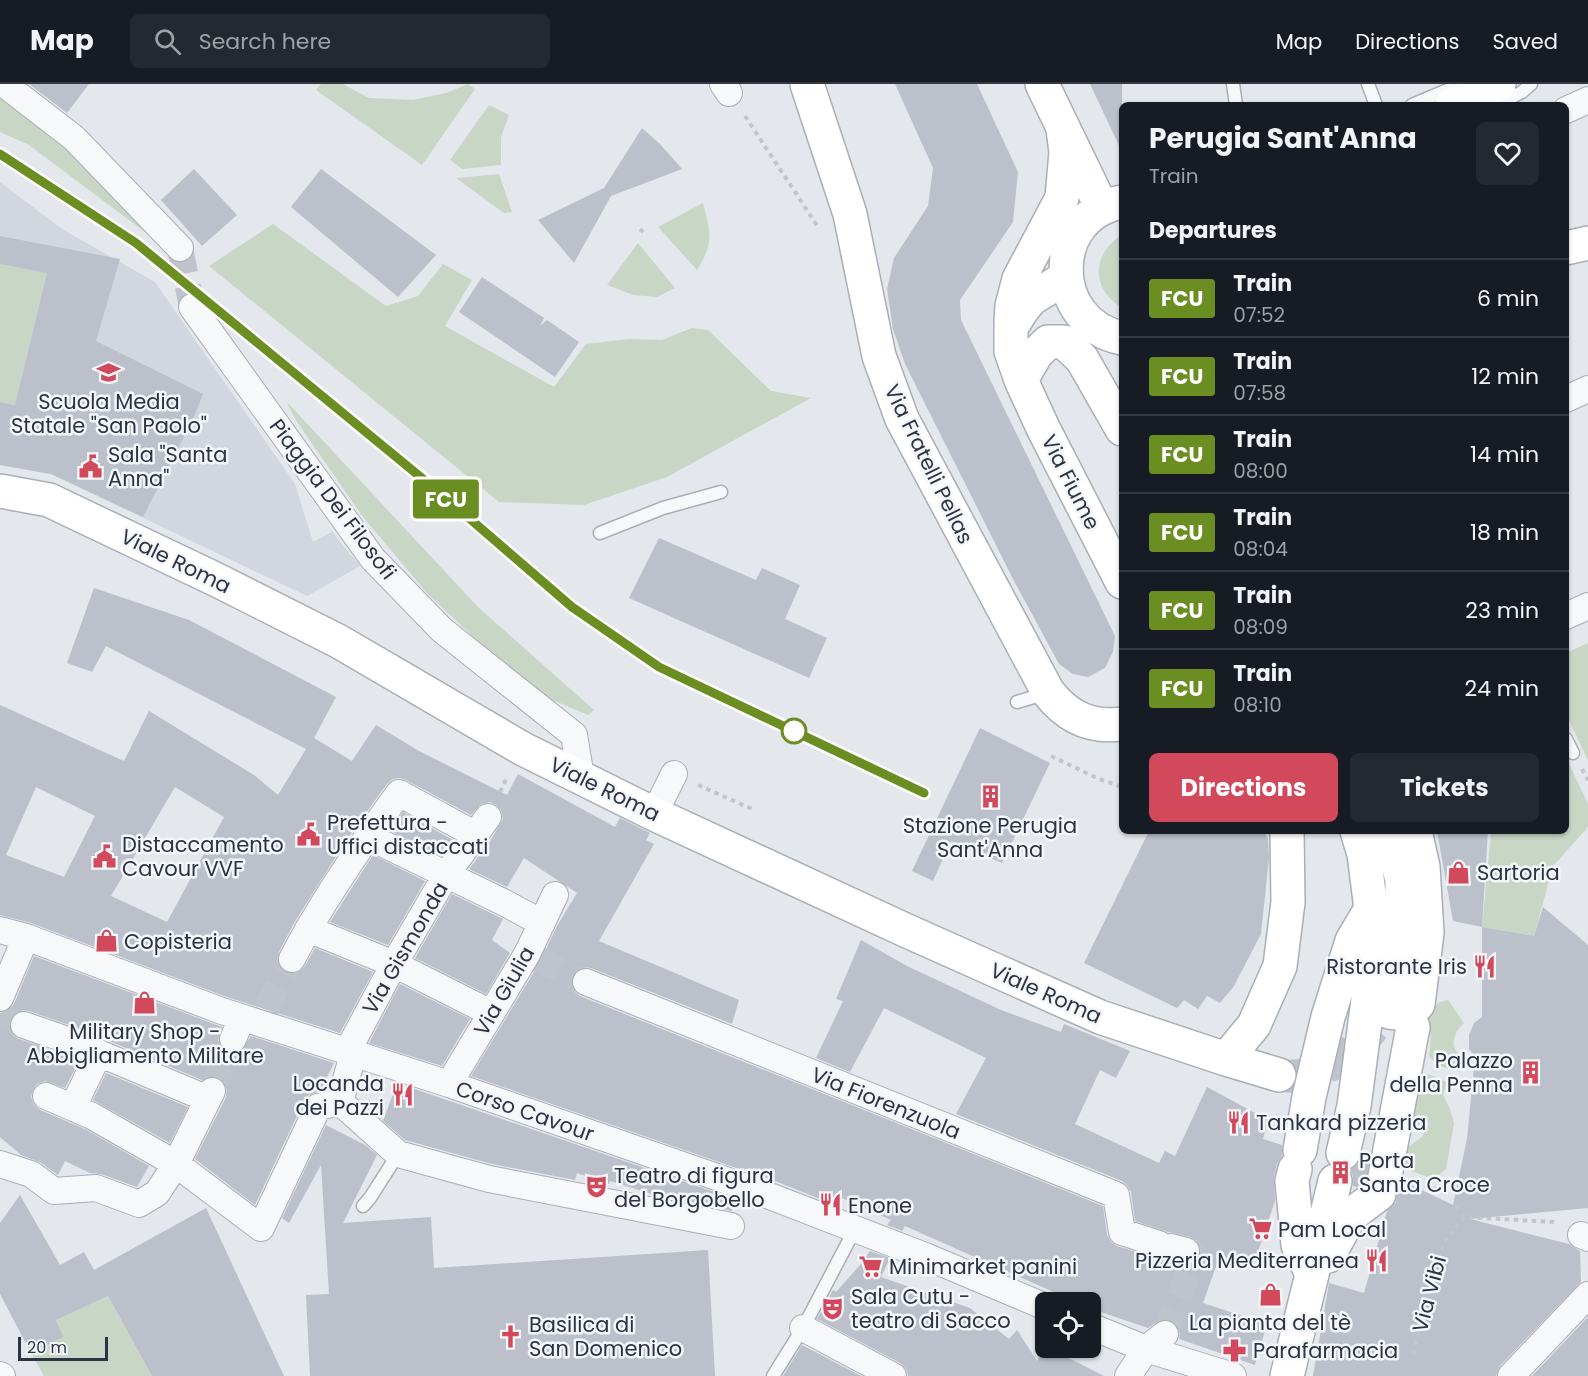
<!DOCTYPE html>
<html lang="en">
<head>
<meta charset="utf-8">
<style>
  :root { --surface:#171b24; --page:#242831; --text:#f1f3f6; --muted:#9ea1a6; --line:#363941; --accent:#d1495b }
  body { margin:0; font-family:Poppins,sans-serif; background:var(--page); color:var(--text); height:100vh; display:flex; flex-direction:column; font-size:22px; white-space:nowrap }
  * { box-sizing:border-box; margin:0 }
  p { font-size:20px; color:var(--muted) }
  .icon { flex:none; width:33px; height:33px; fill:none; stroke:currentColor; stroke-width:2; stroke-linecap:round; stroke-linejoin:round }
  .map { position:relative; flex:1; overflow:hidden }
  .sheet { position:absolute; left:1119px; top:18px; width:450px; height:732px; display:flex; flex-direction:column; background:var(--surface); border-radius:9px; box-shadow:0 2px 4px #0004 }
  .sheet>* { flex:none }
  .badge { padding:0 12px; border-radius:4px; font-size:21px; line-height:39px }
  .buttons { position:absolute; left:1035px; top:1208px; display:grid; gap:12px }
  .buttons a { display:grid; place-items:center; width:66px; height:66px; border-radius:9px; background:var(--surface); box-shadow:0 2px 4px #0004; font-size:30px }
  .scale { position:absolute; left:18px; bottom:15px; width:90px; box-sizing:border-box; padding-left:6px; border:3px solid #2b3445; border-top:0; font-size:16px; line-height:21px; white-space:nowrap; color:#2b3445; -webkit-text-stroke:4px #f4f6f9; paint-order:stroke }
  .map>.badge { position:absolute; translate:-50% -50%; box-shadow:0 0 0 3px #fff }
  h2 { padding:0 30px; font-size:22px; line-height:54px }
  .round { display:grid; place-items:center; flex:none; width:63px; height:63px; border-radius:9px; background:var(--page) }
  .summary { display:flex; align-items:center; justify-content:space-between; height:102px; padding:0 30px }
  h1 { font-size:28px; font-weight:700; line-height:45px }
  .action { display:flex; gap:12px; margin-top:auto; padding:12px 30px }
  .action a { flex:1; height:69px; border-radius:9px; background:var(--accent); color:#fff; font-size:24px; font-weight:700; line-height:69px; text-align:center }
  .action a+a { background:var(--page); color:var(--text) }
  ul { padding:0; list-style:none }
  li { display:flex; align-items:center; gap:18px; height:78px; padding:0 30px; border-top:2px solid var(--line) }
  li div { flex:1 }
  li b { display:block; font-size:22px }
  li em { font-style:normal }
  li .badge { min-width:66px; font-weight:700; text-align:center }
  header { display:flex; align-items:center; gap:36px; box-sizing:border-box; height:84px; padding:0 30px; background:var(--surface); border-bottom:2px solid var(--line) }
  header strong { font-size:28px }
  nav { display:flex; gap:33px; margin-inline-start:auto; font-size:21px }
  .search { width:420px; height:54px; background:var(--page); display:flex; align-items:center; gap:15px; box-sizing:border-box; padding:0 21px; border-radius:9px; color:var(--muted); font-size:22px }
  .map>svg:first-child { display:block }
  .built { fill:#d2d6de }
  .green { fill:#c9d6c5 }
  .building { fill:#bbc0ca; fill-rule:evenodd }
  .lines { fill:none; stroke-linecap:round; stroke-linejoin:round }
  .street-tunnel { stroke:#bfc3cb; stroke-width:26; stroke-dasharray:26 13; stroke-linecap:butt }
  .secondary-tunnel { stroke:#bfc3cb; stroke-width:33; stroke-dasharray:33 16; stroke-linecap:butt }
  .lane-casing { stroke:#a9aeb7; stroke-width:15 }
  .street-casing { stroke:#a9aeb7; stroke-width:28 }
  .secondary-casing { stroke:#a9aeb7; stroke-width:36 }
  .path { stroke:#c2c5cb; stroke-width:4; stroke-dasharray:4.5 4.5; stroke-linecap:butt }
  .lane { stroke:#f7f8fa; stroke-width:12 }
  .street { stroke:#f7f8fa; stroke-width:26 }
  .secondary { stroke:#fff; stroke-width:33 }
  .rail-casing { stroke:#7d8696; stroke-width:7 }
  .rail { stroke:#f4f6f9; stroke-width:4.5; stroke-dasharray:14; stroke-linecap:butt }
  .line-casing { stroke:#fff; stroke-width:14 }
  .line { stroke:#6b8e23; stroke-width:9 }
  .stop-dot { fill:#fff; stroke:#6b8e23; stroke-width:3 }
  .labels { text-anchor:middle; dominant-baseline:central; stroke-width:5; stroke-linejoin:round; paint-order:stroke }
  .poi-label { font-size:21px; fill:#2b3445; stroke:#f4f6f9; text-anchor:start }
  .street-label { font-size:21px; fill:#2b3445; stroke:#f4f6f9 }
</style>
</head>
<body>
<header>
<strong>Map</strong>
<div class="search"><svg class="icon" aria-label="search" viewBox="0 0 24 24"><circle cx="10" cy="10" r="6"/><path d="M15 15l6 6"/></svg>Search here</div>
<nav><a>Map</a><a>Directions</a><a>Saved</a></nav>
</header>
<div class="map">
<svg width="1588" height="1292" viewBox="0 0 1588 1292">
  <rect width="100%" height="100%" fill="#e4e7ec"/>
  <path class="built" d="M0,98l62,47 93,53 140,202 18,58 19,-10 28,34 -53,30 -256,-122 -51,-9z"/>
  <path class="green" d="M321,0h22l26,14 44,2 33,-7 22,-9 7,5 -53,76 -106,-75z
    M0,10l85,71 68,73 -124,-93 -29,-13z
    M489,21l20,10 -8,22v28l-39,4 -12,-9z
    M499,90l13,38 -8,1 -48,-35z
    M703,119c8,30 11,40 -6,67l-39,-43z
    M273,140l113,82 32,-10 25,-32 29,16 -27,46 109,61 32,-43 43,-5 33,1 30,-12 16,2 63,61 40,7 -144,79 -83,28 -85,-3 -290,-236z
    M1122,151v73c-31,-19 -31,-54 0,-73z
    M638,159l37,45 -18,9 -24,-2 -26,-10z
    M0,180l47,9 -32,132 -15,-3z
    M286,317l192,206 116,103 -6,5 -45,-19 -58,-48 -58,-55 -64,-76 -66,-95z
    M1588,559v117l-22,-46v-61z
    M1566,673l22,47v23l-35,39 -19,70 -52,-9 9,-94 75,-2z
    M1448,916l16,23c-14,14 -14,26 2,39 -19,10 -21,8 -37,-5l2,-21 -4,-12 4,-15 9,-7z
    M1414,989l14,1 19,8 -4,13 7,14 4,14 -8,46 -12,10 -26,-9 -4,-5 1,-16 17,-12 7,-14 -25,5z
    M108,1212l44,80h-108l-13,-23 31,-16 -6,-17z"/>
  <path class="building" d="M29,0h60l-22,29z
    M895,0h82l41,88 -5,50 -53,78 1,20 154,316 -2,16 -8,16 -17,9 -15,-3 -14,-10 -46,-85 -108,-215 -12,-35 -6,-40 7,-31 34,-52 5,-38z
    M1090,0h32v68z
    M642,44l18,16 22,25 -71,27 -37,67 -36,-43 66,-32z
    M194,85l43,46 -35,31 -41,-46z
    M321,85l115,86 -38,42 -107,-90z
    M0,152l120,23 -24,82 107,53 -10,25 -50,98 -92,-43 -51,-9v-63l15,3 32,-132 -47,-9z
    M482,193l62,41 -4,8 7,-6 32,22 -24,35 -96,-65z
    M659,454l97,42 6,-12 38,17 -15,34 42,19 -18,40 -180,-80z
    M94,504l95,32 147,77 -22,41 38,23 24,-36 43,26 88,44 11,-21 97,53 5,-9 30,15 -4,7 8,4 -55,97 140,59 -7,24 -141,-56 -8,-1 -6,3 -5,6 -1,8 4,8 5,4 523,210 4,29 4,7 6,4 66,20 7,-1 6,-3 5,-8 -1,-7 -3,-6 -7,-4 -22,-5 -33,-11 -4,-29 -4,-7 -5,-4 -166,-67 30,-56 -102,-50 -34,64 -34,-14 27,-57 -7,-2 25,-59 46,26 94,44 60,22 3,-8 66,27 -14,27 -16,-8 -25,54 84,39 6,-12 10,5 32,-69 61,33 -5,19 19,6v10l-5,9 -3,13 1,24 -23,68 -33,-11 -16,45 64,21 -12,41 -76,-26 1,-8 -3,-6 -6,-5 -9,-1 -14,9 -56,-19 -2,-7h-14l-171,-76 -3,5 -15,-6 4,-5 -51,-23 -5,8 -92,-37 -1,2 -271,-94 69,-114 17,-36 20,-33 -53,-35 -17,29 -38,-18 20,-26 14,-24 -2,-9 -5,-5 -6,-3 -9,2 -10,11 -65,-35 -6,-2 -7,1 -6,5 -33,45 -24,37 -36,57 -15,29 -2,8 3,7 5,5 8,2 6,-2 6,-6 10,-18 58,24 -33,61 -113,-36 -196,-74 -31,-8v-210l124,56 25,-50 105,64 24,20 28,-46 -200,-103 -14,26 -25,-9zM36,703l59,29 -31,61 -58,-22zM175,703l49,30 -57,105 -56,-26z
    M980,644l70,35 -48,100 -51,-22 -18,40 -21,-10z
    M403,728l50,28 -11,16 -52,-25z
    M1149,747h115l4,8 1,19 -8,76 -27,52 -14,17 -13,-7 -9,13 -14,-9 -7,8 -93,-45z
    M1437,747h51l-6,96 -29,-6z
    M373,771l52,26 -37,64 -58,-23z
    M452,810l51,25 -11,21 18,13 -24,41 -71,-36z
    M1543,823l45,38v263l-118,11 99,25 11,7 1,31 -81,84 -4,10h-183l16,-93 35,10 23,-82 9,-9 1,-12 6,-9 50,24 14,-66 8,-82 -6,-8v-14l5,-12 8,-6v-90l52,9z
    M34,872l188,71 -4,14 3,7 7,5 7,1 6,-3 10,-15 83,27 -14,28 -11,4 -5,6 -49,104 -60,-46 31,-62 1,-8 -3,-7 -5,-4 -9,-2 -8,4 -112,-47 -8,-1 -7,-5 -46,-16 -8,-1 -7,4 -4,6 -1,8 4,7 6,4 53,17 7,5 -14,27 -20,-7 -8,3 -4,6 -2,7 3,8 6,5 45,19 64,37 -12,21 -36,-13 -11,-1 -25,-12 -7,14 -18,-13 -19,-7 -21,-18v-124l9,-3 5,-6z
    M400,900l70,35 -28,47 -73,-23z
    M106,989l82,34 -18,36 -77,-43z
    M397,999l338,116 -3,12 -74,-15 -48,-15 -1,3 -32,-11 -2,7 -83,-16 -87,-24 -22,-19z
    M326,1041l39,20 12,10 -34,68 88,-6 3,51 274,-18 7,126h-405l-4,-81 23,-1 -8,-129 -32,58 -7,-5z
    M1361,1074l8,3 -2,19 -10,7 -4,-1v-10l-3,-6 7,-5z
    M20,1111l40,70 24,-13 10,18 112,-62 78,168h-132l-44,-80 -52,24 7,17 -32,16 -31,-59v-71z
    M870,1167l20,7 -9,19 89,31 39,31 8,-9 20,31 8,-15 59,30h-196l-2,-7 -6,-6 -83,-44 16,-29 3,2 25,-28z
    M1588,1233v59h-56z
    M802,1261l59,31h-78z"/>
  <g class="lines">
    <path class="street-tunnel" d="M180,164l12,59
      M537,875l49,23
      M266,925l26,-50
      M0,932l24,9
      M212,1007l21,-52
      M1165,1250l30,-79 -9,-4"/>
    <path class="secondary-tunnel" d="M1279,991c21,5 51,-7 68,-20 10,-7 19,-19 27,-28"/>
    <defs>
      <path id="lane" d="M1233,0l3,21
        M1368,0l8,21
        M1412,21l45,-19
        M1496,21l26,-13 9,-8
        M600,449l63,-25 58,-16
        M1017,618l30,-9
        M1566,655l7,14
        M363,1122l7,-8 28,-44
        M773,1292l30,-48 52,-99"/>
      <path id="street" d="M4,0l70,54 106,110
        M723,0l6,9
        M1566,26l22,-10
        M192,223l181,252 69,71 132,105 7,42
        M1566,315l22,-10
        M1566,532l22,-10
        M654,730l20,-40
        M367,752l138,67 37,20
        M308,845l86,35 97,49
        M0,846l26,7 196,74 227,73 305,106 171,66 121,51
        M292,875c30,-58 68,-113 107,-166l77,42
        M586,898l530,213 6,37 37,12
        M0,914l26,-61
        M24,941l46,16
        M233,955l9,-21
        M84,963l124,52
        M347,968l47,-88 52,-89 42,-58
        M353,970l-13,48 58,52 91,25 242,47
        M449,1000l78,-130 28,-59
        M46,1012l46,20 84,48 36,-73
        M73,1023l26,-54
        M0,1080l31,10 23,17 42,-3 43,16 18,-11 19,-29 85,64 57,-121 22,-5
        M1581,1151l7,3
        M1171,1163l15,4
        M1090,1242l56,23 87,27
        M803,1244l90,48
        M0,1291l2,1
        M1128,1292l18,-27 19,-15
        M1511,1292l77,-81"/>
      <path id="secondary" d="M807,0l43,130 29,142 23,63 146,273c19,25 43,36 74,32
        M1042,0l60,124
        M1452,21l47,-21
        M1122,118c-75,13 -74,121 0,136
        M1566,164l22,-5
        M1065,194l-34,21 -9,11 -11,18v23l10,29 22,48 79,154
        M1011,238l1,-16 7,-27 43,-81 4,-46 -3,-23
        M1021,296l15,-26 12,-12h16l18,17 40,70
        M0,407l49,9 168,80 121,61 185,108 131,65 251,116 195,87 126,42 53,16
        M1390,747l12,49v59l-7,54
        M1370,913l19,15 17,2 12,-10 9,-71 -4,-66 -8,-36
        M1226,975l28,-34 26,-59 8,-64 -1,-71
        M1300,1066l9,-53 19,-80 24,-76 19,-32
        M1343,1069l11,-47 20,-151 -3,-46 -7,-55 -7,-23
        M1295,1085l-3,12 6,64 14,29
        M1385,1092l28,-149 -7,-13
        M1328,1172l23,-41 28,-21
        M1287,1292l48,-195"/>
    </defs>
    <use href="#lane" class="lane-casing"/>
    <use href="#street" class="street-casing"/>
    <use href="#secondary" class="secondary-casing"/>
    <path class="path" d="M745,32l73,111
      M640,145l5,5
      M1051,672l48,23 23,8
      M1582,685l6,11
      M698,701l54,24
      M500,708l7,-15
      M1417,1097l30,13
      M1456,1122l8,11
      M1413,1270l30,-110 21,-27 89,5 5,2"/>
    <use href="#lane" class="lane"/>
    <use href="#street" class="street"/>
    <use href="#secondary" class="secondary"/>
    <defs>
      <path id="rail" d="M0,71l136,88 304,250 131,114 88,60 265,126"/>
    </defs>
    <use href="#rail" class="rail-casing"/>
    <use href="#rail" class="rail"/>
  </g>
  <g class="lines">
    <defs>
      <path id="line" d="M0,70l136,89 304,250 132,114 87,60 265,126"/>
    </defs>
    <use href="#line" class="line-casing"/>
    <use href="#line" class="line"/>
  </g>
  <defs>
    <symbol id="school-bare" viewBox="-9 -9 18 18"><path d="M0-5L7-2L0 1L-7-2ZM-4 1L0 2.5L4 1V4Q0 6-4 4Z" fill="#d1495b" stroke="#f4f6f9" stroke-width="2.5" paint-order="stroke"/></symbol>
    <symbol id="civic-bare" viewBox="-9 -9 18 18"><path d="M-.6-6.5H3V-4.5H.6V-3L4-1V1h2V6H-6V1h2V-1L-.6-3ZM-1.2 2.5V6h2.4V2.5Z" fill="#d1495b" stroke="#f4f6f9" stroke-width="2.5" paint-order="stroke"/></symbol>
    <symbol id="building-bare" viewBox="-9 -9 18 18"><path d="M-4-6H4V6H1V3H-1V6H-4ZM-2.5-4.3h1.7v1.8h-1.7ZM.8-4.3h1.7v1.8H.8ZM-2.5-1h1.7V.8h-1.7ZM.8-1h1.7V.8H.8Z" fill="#d1495b" stroke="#f4f6f9" stroke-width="2.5" paint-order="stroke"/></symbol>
    <symbol id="shop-bare" viewBox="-9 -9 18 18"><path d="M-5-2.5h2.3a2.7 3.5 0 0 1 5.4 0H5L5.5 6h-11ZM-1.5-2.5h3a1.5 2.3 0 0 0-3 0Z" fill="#d1495b" stroke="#f4f6f9" stroke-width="2.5" paint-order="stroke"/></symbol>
    <symbol id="restaurant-bare" viewBox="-9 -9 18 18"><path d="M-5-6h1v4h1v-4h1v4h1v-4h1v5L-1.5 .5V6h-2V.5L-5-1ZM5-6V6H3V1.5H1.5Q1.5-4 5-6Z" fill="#d1495b" stroke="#f4f6f9" stroke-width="2.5" paint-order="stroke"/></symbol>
    <symbol id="theatre-bare" viewBox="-9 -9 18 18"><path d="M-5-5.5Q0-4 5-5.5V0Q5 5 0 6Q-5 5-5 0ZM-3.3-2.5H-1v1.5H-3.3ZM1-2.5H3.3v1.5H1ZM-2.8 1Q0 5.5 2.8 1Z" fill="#d1495b" stroke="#f4f6f9" stroke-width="2.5" paint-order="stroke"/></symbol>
    <symbol id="supermarket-bare" viewBox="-9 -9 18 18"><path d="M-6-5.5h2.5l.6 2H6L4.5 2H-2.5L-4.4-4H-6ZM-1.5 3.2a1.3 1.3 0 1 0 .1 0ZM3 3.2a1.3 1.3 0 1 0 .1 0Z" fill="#d1495b" stroke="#f4f6f9" stroke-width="2.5" paint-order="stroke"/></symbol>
    <symbol id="church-bare" viewBox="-9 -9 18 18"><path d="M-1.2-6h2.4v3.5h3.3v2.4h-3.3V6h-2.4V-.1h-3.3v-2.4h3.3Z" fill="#d1495b" stroke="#f4f6f9" stroke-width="2.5" paint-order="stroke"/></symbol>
    <symbol id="pharmacy-bare" viewBox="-9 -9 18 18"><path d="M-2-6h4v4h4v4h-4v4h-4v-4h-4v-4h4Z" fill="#d1495b" stroke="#f4f6f9" stroke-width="2.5" paint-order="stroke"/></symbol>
  </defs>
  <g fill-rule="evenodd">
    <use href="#school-bare" x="92" y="272" width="33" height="33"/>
    <use href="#civic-bare" x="74" y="366" width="33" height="33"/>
    <use href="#building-bare" x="974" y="696" width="33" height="33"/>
    <use href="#civic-bare" x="292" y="734" width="33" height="33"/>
    <use href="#civic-bare" x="88" y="756" width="33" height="33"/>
    <use href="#shop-bare" x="1442" y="772" width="33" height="33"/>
    <use href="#shop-bare" x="90" y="840" width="33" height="33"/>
    <use href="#restaurant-bare" x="1468" y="866" width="33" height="33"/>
    <use href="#shop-bare" x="128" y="902" width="33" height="33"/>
    <use href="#building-bare" x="1514" y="972" width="33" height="33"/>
    <use href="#restaurant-bare" x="386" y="994" width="33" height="33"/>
    <use href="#restaurant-bare" x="1222" y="1022" width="33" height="33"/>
    <use href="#building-bare" x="1324" y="1072" width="33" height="33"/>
    <use href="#theatre-bare" x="580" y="1086" width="33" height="33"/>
    <use href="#restaurant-bare" x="814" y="1104" width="33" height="33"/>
    <use href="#supermarket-bare" x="1244" y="1128" width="33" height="33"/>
    <use href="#restaurant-bare" x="1360" y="1160" width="33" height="33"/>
    <use href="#supermarket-bare" x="854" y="1166" width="33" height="33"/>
    <use href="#shop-bare" x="1254" y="1194" width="33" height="33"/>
    <use href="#theatre-bare" x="816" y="1208" width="33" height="33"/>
    <use href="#church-bare" x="494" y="1236" width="33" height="33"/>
    <use href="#pharmacy-bare" x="1218" y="1250" width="33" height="33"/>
  </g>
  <circle class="stop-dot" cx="794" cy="647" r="12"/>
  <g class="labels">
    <g class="poi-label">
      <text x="109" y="317" text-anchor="middle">Scuola Media<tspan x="109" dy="24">Statale "San Paolo"</tspan></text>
      <text x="108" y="370">Sala "Santa<tspan x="108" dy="24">Anna"</tspan></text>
      <text x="327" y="738">Prefettura -<tspan x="327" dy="24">Uffici distaccati</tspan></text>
      <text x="990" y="741" text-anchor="middle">Stazione Perugia<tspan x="990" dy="24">Sant'Anna</tspan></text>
      <text x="122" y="760">Distaccamento<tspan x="122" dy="24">Cavour VVF</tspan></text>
      <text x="1477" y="788">Sartoria</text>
      <text x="124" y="857">Copisteria</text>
      <text x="1467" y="882" text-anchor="end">Ristorante Iris</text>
      <text x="145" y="947" text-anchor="middle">Military Shop -<tspan x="145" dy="24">Abbigliamento Militare</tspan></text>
      <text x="1513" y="976" text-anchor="end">Palazzo<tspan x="1513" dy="24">della Penna</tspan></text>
      <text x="384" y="999" text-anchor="end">Locanda<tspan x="384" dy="24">dei Pazzi</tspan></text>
      <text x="1256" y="1038">Tankard pizzeria</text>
      <text x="1359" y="1076">Porta<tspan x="1359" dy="24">Santa Croce</tspan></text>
      <text x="614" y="1091">Teatro di figura<tspan x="614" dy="24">del Borgobello</tspan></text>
      <text x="848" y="1121">Enone</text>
      <text x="1278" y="1145">Pam Local</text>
      <text x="1359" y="1176" text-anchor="end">Pizzeria Mediterranea</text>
      <text x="889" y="1182">Minimarket panini</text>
      <text x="851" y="1212">Sala Cutu -<tspan x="851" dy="24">teatro di Sacco</tspan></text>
      <text x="1270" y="1238" text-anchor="middle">La pianta del tè</text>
      <text x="529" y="1240">Basilica di<tspan x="529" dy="24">San Domenico</tspan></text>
      <text x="1253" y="1266">Parafarmacia</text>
    </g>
    <g class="street-label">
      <text transform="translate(929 380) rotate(64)">Via Fratelli Pellas</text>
      <text transform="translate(1071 398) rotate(63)">Via Fiume</text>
      <text transform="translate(333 415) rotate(53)">Piaggia Dei Filosofi</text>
      <text transform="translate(176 477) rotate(26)">Viale Roma</text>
      <text transform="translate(605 705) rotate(26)">Viale Roma</text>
      <text transform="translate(405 864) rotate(-60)">Via Gismonda</text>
      <text transform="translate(504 907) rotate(-60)">Via Giulia</text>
      <text transform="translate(1046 909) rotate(24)">Viale Roma</text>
      <text transform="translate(886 1019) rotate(22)">Via Fiorenzuola</text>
      <text transform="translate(525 1027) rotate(19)">Corso Cavour</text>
      <text transform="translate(1429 1210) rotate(-75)">Via Vibi</text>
    </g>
  </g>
</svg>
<div class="buttons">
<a><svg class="icon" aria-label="locate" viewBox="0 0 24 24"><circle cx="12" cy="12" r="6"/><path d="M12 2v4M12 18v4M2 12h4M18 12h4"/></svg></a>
</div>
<div class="scale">20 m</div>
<b class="badge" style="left:446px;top:415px;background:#6b8e23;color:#fff">FCU</b>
<section class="sheet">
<div class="summary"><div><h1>Perugia Sant'Anna</h1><p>Train</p></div><a class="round"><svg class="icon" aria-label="heart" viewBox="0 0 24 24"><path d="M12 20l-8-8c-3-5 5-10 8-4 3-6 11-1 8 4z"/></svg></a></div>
<h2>Departures</h2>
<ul>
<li><span class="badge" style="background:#6b8e23;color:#fff">FCU</span><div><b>Train</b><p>07:52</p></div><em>6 min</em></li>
<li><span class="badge" style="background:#6b8e23;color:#fff">FCU</span><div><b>Train</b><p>07:58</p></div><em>12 min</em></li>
<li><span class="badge" style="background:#6b8e23;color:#fff">FCU</span><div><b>Train</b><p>08:00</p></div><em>14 min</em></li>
<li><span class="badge" style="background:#6b8e23;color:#fff">FCU</span><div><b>Train</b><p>08:04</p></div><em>18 min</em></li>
<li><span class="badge" style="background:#6b8e23;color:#fff">FCU</span><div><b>Train</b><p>08:09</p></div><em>23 min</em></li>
<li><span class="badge" style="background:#6b8e23;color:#fff">FCU</span><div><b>Train</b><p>08:10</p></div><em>24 min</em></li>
</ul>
<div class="action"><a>Directions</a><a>Tickets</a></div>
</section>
</div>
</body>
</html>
